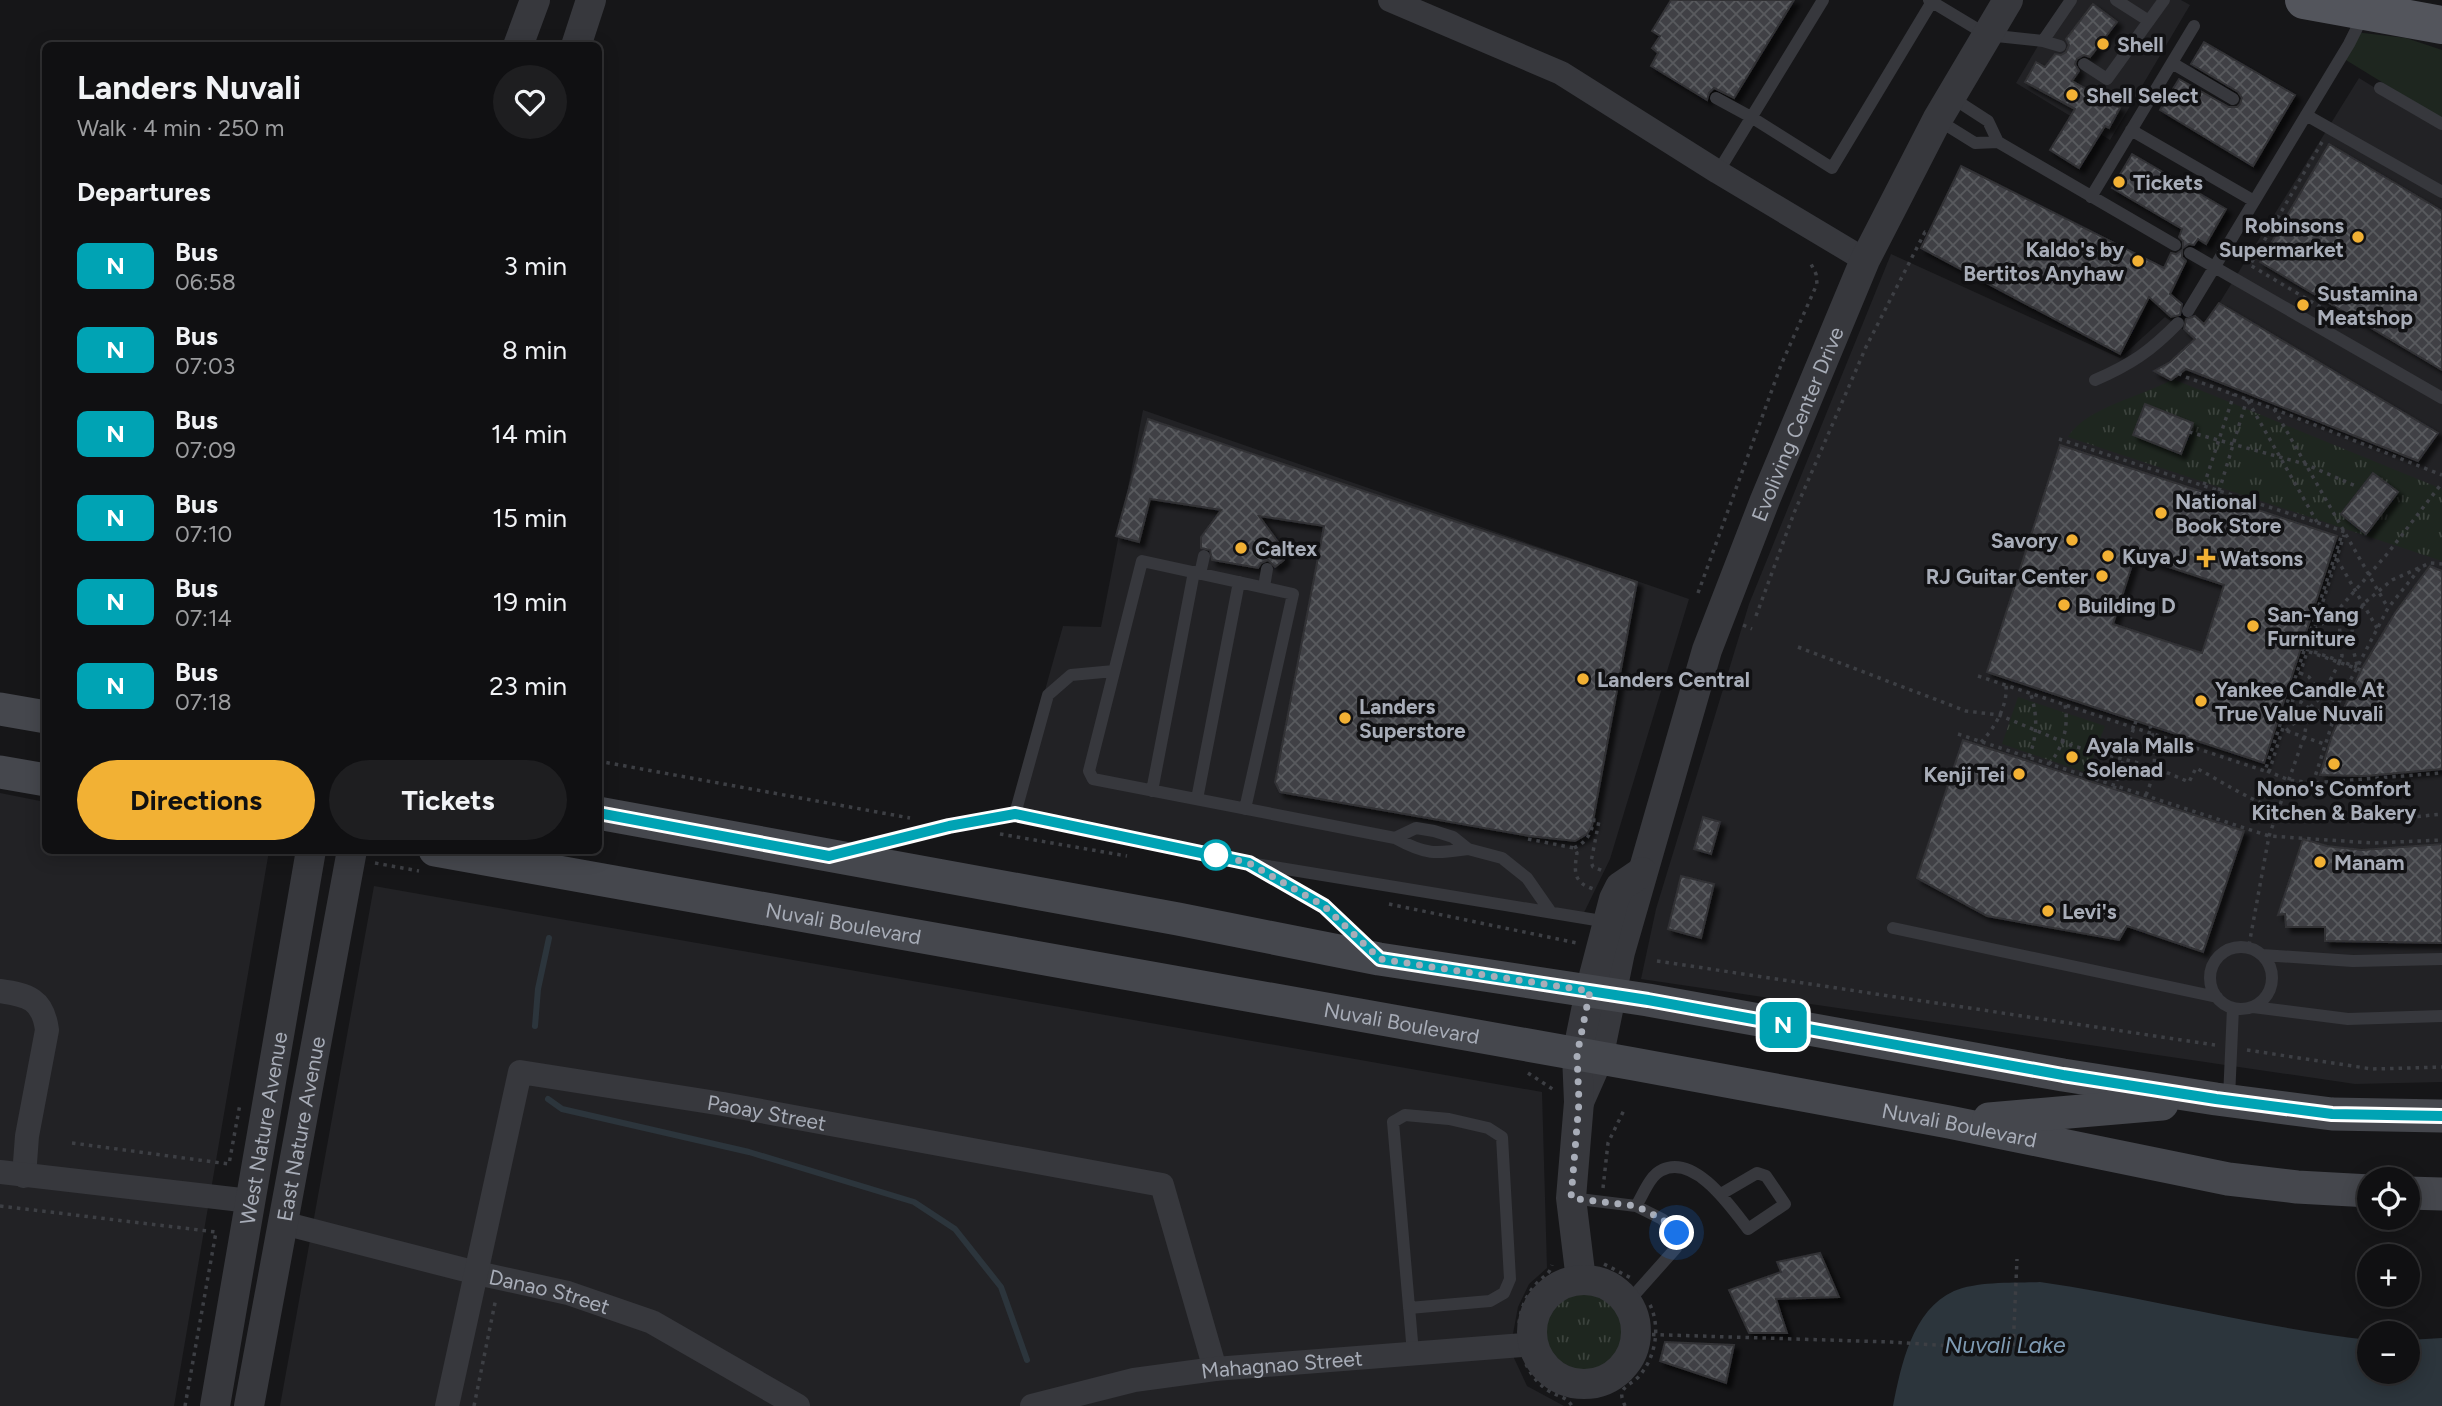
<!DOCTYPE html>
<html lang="en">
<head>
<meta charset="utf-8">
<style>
  :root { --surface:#101012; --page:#1e1e20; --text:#f1f3f6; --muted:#9c9d9f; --line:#303032; --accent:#f2b134 }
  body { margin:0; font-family:Figtree,sans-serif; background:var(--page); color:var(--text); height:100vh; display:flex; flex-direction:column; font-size:26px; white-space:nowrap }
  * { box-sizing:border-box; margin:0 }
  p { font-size:23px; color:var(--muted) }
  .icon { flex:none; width:38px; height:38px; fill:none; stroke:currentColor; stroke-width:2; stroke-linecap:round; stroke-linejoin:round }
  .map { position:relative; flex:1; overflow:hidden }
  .drawer { position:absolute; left:42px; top:42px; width:560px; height:812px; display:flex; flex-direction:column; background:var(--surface); border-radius:10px; box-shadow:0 4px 18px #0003,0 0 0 2px var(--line) }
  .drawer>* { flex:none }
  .badge { padding:0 14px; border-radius:10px; font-size:24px; line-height:46px }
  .fabs { position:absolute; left:2357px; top:1167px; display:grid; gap:14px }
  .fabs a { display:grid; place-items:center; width:63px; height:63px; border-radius:50%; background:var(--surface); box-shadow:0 4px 18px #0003,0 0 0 2px var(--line); font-size:35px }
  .you { position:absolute; width:35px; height:35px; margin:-18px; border:5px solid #fff; border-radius:50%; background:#1a73e8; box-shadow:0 0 0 10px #1a73e833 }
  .map>.badge { position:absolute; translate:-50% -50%; box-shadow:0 0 0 4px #fff }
  h2 { padding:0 35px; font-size:26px; line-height:63px }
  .round { display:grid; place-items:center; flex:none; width:74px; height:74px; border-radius:37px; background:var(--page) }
  .head { display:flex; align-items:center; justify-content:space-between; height:119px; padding:0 35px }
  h1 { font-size:33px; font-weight:700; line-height:52px }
  .button { display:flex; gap:14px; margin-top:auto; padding:14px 35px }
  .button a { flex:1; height:80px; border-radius:42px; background:var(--accent); color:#111; font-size:28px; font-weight:700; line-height:80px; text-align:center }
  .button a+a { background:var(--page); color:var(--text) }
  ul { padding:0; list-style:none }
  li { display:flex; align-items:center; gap:21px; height:84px; padding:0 35px }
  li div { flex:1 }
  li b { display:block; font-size:26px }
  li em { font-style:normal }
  li .badge { min-width:77px; font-weight:700; text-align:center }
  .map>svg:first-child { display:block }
  .built { fill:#222225 }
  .grass { fill:#1e261f }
  .park { fill:url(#park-tufts) }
  .water { fill:#2c353c }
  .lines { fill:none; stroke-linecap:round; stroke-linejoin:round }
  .stream { stroke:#2c353c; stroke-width:6 }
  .building { fill:url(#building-cross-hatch); stroke:#303034; stroke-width:2; fill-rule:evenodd; filter:url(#shadow) }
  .path { stroke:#3d3f44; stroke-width:3.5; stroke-dasharray:3.5 5; stroke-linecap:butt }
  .service { stroke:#37383d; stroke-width:12 }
  .minor { stroke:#37383d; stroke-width:24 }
  .tertiary { stroke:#37383d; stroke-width:30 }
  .secondary { stroke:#45474d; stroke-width:33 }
  .primary { stroke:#53555c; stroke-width:38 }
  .path-bridge { stroke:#3d3f44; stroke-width:3.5; stroke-dasharray:3.5 5; stroke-linecap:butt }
  .line-casing { stroke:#fff; stroke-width:16 }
  .line { stroke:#00a3b4; stroke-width:10 }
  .walk { stroke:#a8adb8; stroke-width:7; stroke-dasharray:0 12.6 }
  .poi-dot { fill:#f2b134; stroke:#111113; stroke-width:2.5 }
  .stop-dot { fill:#fff; stroke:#00a3b4; stroke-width:3.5 }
  .labels { text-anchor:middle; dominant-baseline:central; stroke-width:7; stroke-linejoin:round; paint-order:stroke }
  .poi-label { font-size:21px; font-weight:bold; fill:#a8adb8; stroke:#111113; text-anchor:start }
  .street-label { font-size:21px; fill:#a8adb8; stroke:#111113 }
  .water-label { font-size:23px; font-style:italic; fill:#7f9bb3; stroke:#111113 }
</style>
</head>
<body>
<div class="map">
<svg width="2442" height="1406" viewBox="0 0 2442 1406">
  <defs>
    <pattern id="park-tufts" width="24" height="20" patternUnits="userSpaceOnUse" patternTransform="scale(1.75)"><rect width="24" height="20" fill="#1e261f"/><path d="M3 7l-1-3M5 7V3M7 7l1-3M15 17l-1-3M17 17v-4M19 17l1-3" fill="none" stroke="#3c433d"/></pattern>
    <pattern id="building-cross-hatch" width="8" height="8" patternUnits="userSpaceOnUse" patternTransform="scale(1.75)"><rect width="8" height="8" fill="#404145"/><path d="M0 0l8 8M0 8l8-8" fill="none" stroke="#595a5e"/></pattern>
    <filter id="shadow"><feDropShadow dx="5" dy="5" stdDeviation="2" flood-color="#0009"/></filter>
  </defs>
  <rect width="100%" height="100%" fill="#161618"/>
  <path class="built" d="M2065,0h116l9,5 -80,135 -94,-57z
    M2359,78l83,51v953l-87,2 -714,-105 15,-70 93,-305 142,-350 229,104 45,-41 29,20 26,-35z
    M1143,410l546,189 -79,260 -31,64 -567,-115 51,-182 38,1z
    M0,793l45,9 1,48 223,1 -95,555h-174z
    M374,886l1168,206 5,176 -18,16 -11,23 -6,32 2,19 13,28 37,20h-1284z"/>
  <path class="grass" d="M2355,32l51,6 36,12v69l-101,-62z"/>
  <path class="park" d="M2173,379l269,110v72l-374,-124c17,-29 75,-41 105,-58z
    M2018,697l87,29 -18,47 -85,-29z
    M1545 1332a39 39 0 1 1 78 0a39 39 0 1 1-78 0Z"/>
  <path class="water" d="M2040,1282c110,16 218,45 329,58l1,32h38v-32l34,-2v68h-549c8,-40 19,-96 61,-115 23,-10 61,-8 86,-9z"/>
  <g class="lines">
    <path class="stream" d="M535,1026l3,-37 11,-51
      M548,1099l14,10 187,43 165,50 41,27 46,58 26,73"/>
  </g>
  <path class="building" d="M1671,0h123l-60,98 -20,-10 -5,5 -2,7 -56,-34 7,-13 -6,-5 8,-12 -8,-5z
    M2093,4l24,18 -27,35 -6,-2 -7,4 -2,5 4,7 -7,10 48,27 -11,20 -4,-2 -26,42 -29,-18 25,-41 -50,-27 11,-20 9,5 10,-13 6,1 5,-3 3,-7 -3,-6z
    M2204,42l91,53 -42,71 -93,-56 19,-31 50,28h8l3,-3 2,-6 -4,-6 -47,-28z
    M2329,144l113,67v159l-182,-108z
    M2132,154l94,55 -20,35 -8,-5 -4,6 -5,-1 -6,4v-7l-4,-4 3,-8 -70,-41z
    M1961,166l203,102 7,-15 5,1 6,-4v7l4,4 -16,33 12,10 -2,11 -9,2 -22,-20 -29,57 -199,-106z
    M2219,303l219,130 -20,28 -232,-92 -15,11 -17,-9 16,-9 25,-23 -11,-10 2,-10 9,-3 9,8z
    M2145,404l48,19 -12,31 -48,-19z
    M1148,419l489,163 -45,244 -5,8 -12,7 -46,-5 -249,-44 -5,-10 49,-256 -65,-10 25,34v10l-9,7 -7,-7 -7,3 -3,5 -46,-8 -2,-10 -9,-2v-11l20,-27 -71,-11 -11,43 -23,-6z
    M2060,445l277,91 -73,227 -277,-91zM2135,556l89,29 -22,68 -89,-29z
    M2373,473l25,19 -32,42 -25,-20z
    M2430,566l12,5v198l-77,7 -45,-1 12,-40 29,-65 34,-57z
    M1963,740l281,91 -41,121 -76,-26 -8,14 -132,-24 -70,-38z
    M1703,817l17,5 -9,32 -17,-5z
    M2303,839l24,7 35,4 80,-6v99l-117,-2v-14h-39l-1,-13 -7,1z
    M1681,876l33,8 -13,54 -33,-9z
    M1820,1253l19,44 -63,2 11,34h-38l-20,-43 52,-18 -4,-10z
    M1665,1342l69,3 -8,38 -66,-22z"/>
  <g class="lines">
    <path class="path" d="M2322,142l-72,123 72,43
      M2171,369l12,7 91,33 168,66
      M2248,401l69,121
      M2274,409l114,199
      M2189,432l116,32 53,23
      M2204,485l30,-91
      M2219,491l28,-92
      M2337,559l40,69
      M1698,593l83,-228 36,-81 -1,-10 -5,-10
      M1756,616l38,-103 72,-166 59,-115 4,1
      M1743,625l9,4
      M2315,630l23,-20 50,-57 54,-70
      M1798,647l168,64 33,4 74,31 81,21 35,15 7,-14c27,14 54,33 83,41 55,16 108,11 163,5
      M2310,648l39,-12
      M2306,649l51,18
      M2357,665l-7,-29 13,-32 29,-24 38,-17 12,1
      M2300,673l9,4 13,19 17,6
      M1978,676l287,95 78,-240 -284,-92
      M2291,700l10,2 8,6 -1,8
      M2286,731l36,-35 18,-35 2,-5 -4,-46
      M2287,731l37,13
      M1958,734l311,102 104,7 69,-3
      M1981,742c14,-14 27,-37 25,-57
      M2029,757c8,-21 9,-40 2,-62
      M598,761l312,57
      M2049,764c14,-16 20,-38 16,-59
      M2267,771l22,9 24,3 129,-10
      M2269,772l75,-237
      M2313,783l26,-81 49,-94 33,-41
      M2146,795c10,-23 11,-45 4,-69
      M1000,834l127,22
      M1528,839l46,9 3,5c-3,18 -4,30 17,36
      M1574,848c13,-6 17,-14 20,-28l5,1 -8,41 2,5 10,4
      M375,863l44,8
      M1389,904l188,39
      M2249,945l20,-109 35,-99 4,-21 14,-7
      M1657,961l558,84
      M2247,1050l125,19 70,-2
      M1528,1073l26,17
      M72,1143l157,21 11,-60
      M1603,1188l5,-45 16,-33
      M0,1206l216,26 -31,174
      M1604,1264l27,14
      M1519,1323c2,-16 8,-30 19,-41 6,-6 12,-8 14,-17
      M1635,1334l256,8 122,8 4,-91
      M1526,1364c5,11 13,21 23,27 9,6 17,5 23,15
      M474,1406l22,-108
      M1625,1406c-2,-5 -5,-11 -2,-16 4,-6 13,-9 17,-15 17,-20 21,-52 8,-74"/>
    <path class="service" d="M1929,0l58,35 56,6 17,5
      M2116,0l33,21
      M2043,41l28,-41
      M2172,63l61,36
      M2084,64l23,15 57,-79
      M2380,88l62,36
      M1951,97l37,24 10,21
      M1716,98l35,19 81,51 101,-168
      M2306,115l136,77
      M1938,120l37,23 23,-1 177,103
      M2131,130l123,71
      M1718,172l105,-172
      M2091,197l103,-171
      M2190,253l252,145
      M2188,311l161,-267 14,-28
      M2095,380c35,-15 56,-29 83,-57
      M1200,574l4,-18
      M1264,587l3,-18
      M1152,791l42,-219
      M1197,799l42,-217
      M1245,809l48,-215 -151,-33 -53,210 4,8 302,59c31,17 40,16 73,11
      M1015,814l33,-119 23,-20 43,-4
      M1395,838l21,-10 18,3 19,6 15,12 34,9 25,20 23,33
      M857,849l92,-23 66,-12 234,49 75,43 44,42
      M1256,864l352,58
      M1893,928l324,69
      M2210 978a31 31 0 1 1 62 0a31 31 0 1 1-62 0Z
      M2262,955l91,6 89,-2
      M2253,1007l95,12 94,-3
      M2229,1098l4,-90
      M1571,1198l65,8 26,13 15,14 2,9 -3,6 -49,55
      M1636,1206c7,-11 14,-31 26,-36 33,-16 69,37 86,59l37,-25 -19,-28 -9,-3 -36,21
      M1409,1308l81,-7 14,-8 6,-14 -8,-142 -14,-9 -39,-9 -44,-4 -12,7 20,231"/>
    <g class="minor">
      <path d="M1390,0l171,73 157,99 147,88"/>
      <path d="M0,991c28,4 43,8 47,39l-20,106 -3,40"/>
      <path d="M0,1172l250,29"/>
      <path id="s1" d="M283,1223l194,50 91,20 84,29 146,84"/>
      <path id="s2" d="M447,1406l73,-334 203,32 439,81 53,184"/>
      <path id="s3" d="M1032,1406l102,-26 81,-11 320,-25"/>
    </g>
    <g class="tertiary">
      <path d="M518,46l17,-46"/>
      <path d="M576,46l15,-46"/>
      <path id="s4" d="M1579,1102l19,-43 22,-107 76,-264 11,-38 58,-150 100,-240 72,-140 71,-120"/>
      <path d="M1581,1280l-10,-82 8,-96 -2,-47 13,-64 24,-92 6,-12 22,-15"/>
      <circle cx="1584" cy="1332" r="52"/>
      <path id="s5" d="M215,1406l96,-556"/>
      <path id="s6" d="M249,1406l103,-556"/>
    </g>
    <g class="secondary">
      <path d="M0,709l46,8"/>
      <path d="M0,772l46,8"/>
      <path d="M598,813l580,106 201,40 269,41 415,75 153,24 116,15 110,2"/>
      <path id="s7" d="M435,850l1199,214 315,58 279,57 69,8 73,4"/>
      <path d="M1989,1119l173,-15"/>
      <path d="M2408,1193l34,1"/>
    </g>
    <path class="primary" d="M2304,0l138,25"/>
    <path class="path-bridge" d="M2301,649l60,21
      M2114,789l22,-68"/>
  </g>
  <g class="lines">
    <defs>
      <path id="line" d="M598,813l231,43 120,-30 66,-12 234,49 75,43 56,53 268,41 415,75 153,24 116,15 110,2"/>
    </defs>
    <use href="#line" class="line-casing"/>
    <use href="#line" class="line"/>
    <path class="walk" d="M1216,855l-7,-2 40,10 75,43 56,53 210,32 -13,64 2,47 -8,96 65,8 26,13 15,14"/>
  </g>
  <g class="poi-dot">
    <circle cx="2103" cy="44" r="7"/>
    <circle cx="2072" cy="95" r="7"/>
    <circle cx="2119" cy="182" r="7"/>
    <circle cx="2358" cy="237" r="7"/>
    <circle cx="2138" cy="261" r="7"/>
    <circle cx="2303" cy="305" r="7"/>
    <circle cx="2161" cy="513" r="7"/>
    <circle cx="2072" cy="540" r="7"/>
    <circle cx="1241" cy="548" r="7"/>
    <circle cx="2108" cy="556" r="7"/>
    <path d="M2202.5 547.5h7v7h7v7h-7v7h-7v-7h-7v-7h7z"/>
    <circle cx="2102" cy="576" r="7"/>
    <circle cx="2064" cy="605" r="7"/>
    <circle cx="2253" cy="626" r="7"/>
    <circle cx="1583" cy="679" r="7"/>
    <circle cx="2201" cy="701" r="7"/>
    <circle cx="1345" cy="718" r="7"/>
    <circle cx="2072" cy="757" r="7"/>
    <circle cx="2334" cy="764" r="7"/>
    <circle cx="2019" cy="774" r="7"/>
    <circle cx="2320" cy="862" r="7"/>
    <circle cx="2048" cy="911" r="7"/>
  </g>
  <circle class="stop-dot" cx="1216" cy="855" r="14"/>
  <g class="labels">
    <g class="poi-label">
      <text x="2117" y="44">Shell</text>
      <text x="2086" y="95">Shell Select</text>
      <text x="2133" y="182">Tickets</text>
      <text x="2344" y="225" text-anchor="end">Robinsons<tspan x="2344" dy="24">Supermarket</tspan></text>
      <text x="2124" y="249" text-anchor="end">Kaldo's by<tspan x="2124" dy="24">Bertitos Anyhaw</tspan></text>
      <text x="2317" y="293">Sustamina<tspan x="2317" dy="24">Meatshop</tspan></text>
      <text x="2175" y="501">National<tspan x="2175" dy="24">Book Store</tspan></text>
      <text x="2058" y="540" text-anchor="end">Savory</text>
      <text x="1255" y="548">Caltex</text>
      <text x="2122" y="556">Kuya J</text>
      <text x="2220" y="558">Watsons</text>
      <text x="2088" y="576" text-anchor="end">RJ Guitar Center</text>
      <text x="2078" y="605">Building D</text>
      <text x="2267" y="614">San-Yang<tspan x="2267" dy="24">Furniture</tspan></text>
      <text x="1597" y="679">Landers Central</text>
      <text x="2215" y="689">Yankee Candle At<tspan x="2215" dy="24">True Value Nuvali</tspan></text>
      <text x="1359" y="706">Landers<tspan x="1359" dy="24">Superstore</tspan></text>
      <text x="2086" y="745">Ayala Malls<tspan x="2086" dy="24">Solenad</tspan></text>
      <text x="2005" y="774" text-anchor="end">Kenji Tei</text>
      <text x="2334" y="788" text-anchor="middle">Nono's Comfort<tspan x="2334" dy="24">Kitchen &amp; Bakery</tspan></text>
      <text x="2334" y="862">Manam</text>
      <text x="2062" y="911">Levi's</text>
    </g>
    <g class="street-label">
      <text stroke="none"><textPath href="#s4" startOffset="714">Evoliving Center Drive</textPath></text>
      <text stroke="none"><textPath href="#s7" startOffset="415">Nuvali Boulevard</textPath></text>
      <text stroke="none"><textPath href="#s7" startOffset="982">Nuvali Boulevard</textPath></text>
      <text stroke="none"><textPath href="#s2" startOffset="592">Paoay Street</textPath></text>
      <text stroke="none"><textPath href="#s7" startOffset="1549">Nuvali Boulevard</textPath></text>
      <text stroke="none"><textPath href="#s5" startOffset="282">West Nature Avenue</textPath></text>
      <text stroke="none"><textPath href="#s6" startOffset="282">East Nature Avenue</textPath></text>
      <text stroke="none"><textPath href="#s1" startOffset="275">Danao Street</textPath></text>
      <text stroke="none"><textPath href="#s3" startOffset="254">Mahagnao Street</textPath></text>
    </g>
    <g class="water-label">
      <text x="2005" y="1345">Nuvali Lake</text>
    </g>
  </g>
</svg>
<div class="fabs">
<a><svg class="icon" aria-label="locate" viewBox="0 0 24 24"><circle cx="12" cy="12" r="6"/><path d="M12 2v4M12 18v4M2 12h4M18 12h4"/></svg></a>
<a>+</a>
<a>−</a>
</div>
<div class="you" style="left:1677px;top:1233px"></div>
<b class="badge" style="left:1783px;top:1025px;background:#00a3b4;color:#fff">N</b>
<section class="drawer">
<div class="head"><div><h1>Landers Nuvali</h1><p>Walk · 4 min · 250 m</p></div><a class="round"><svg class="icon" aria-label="heart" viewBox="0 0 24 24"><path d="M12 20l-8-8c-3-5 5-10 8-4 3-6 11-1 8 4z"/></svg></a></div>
<h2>Departures</h2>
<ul>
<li><span class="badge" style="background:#00a3b4;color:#fff">N</span><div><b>Bus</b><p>06:58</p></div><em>3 min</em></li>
<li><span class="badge" style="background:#00a3b4;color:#fff">N</span><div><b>Bus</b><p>07:03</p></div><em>8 min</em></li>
<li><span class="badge" style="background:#00a3b4;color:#fff">N</span><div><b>Bus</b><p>07:09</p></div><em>14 min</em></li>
<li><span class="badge" style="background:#00a3b4;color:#fff">N</span><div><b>Bus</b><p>07:10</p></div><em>15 min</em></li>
<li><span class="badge" style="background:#00a3b4;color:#fff">N</span><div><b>Bus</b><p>07:14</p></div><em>19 min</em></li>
<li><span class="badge" style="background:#00a3b4;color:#fff">N</span><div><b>Bus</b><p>07:18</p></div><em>23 min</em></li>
</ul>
<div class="button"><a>Directions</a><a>Tickets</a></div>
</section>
</div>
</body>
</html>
